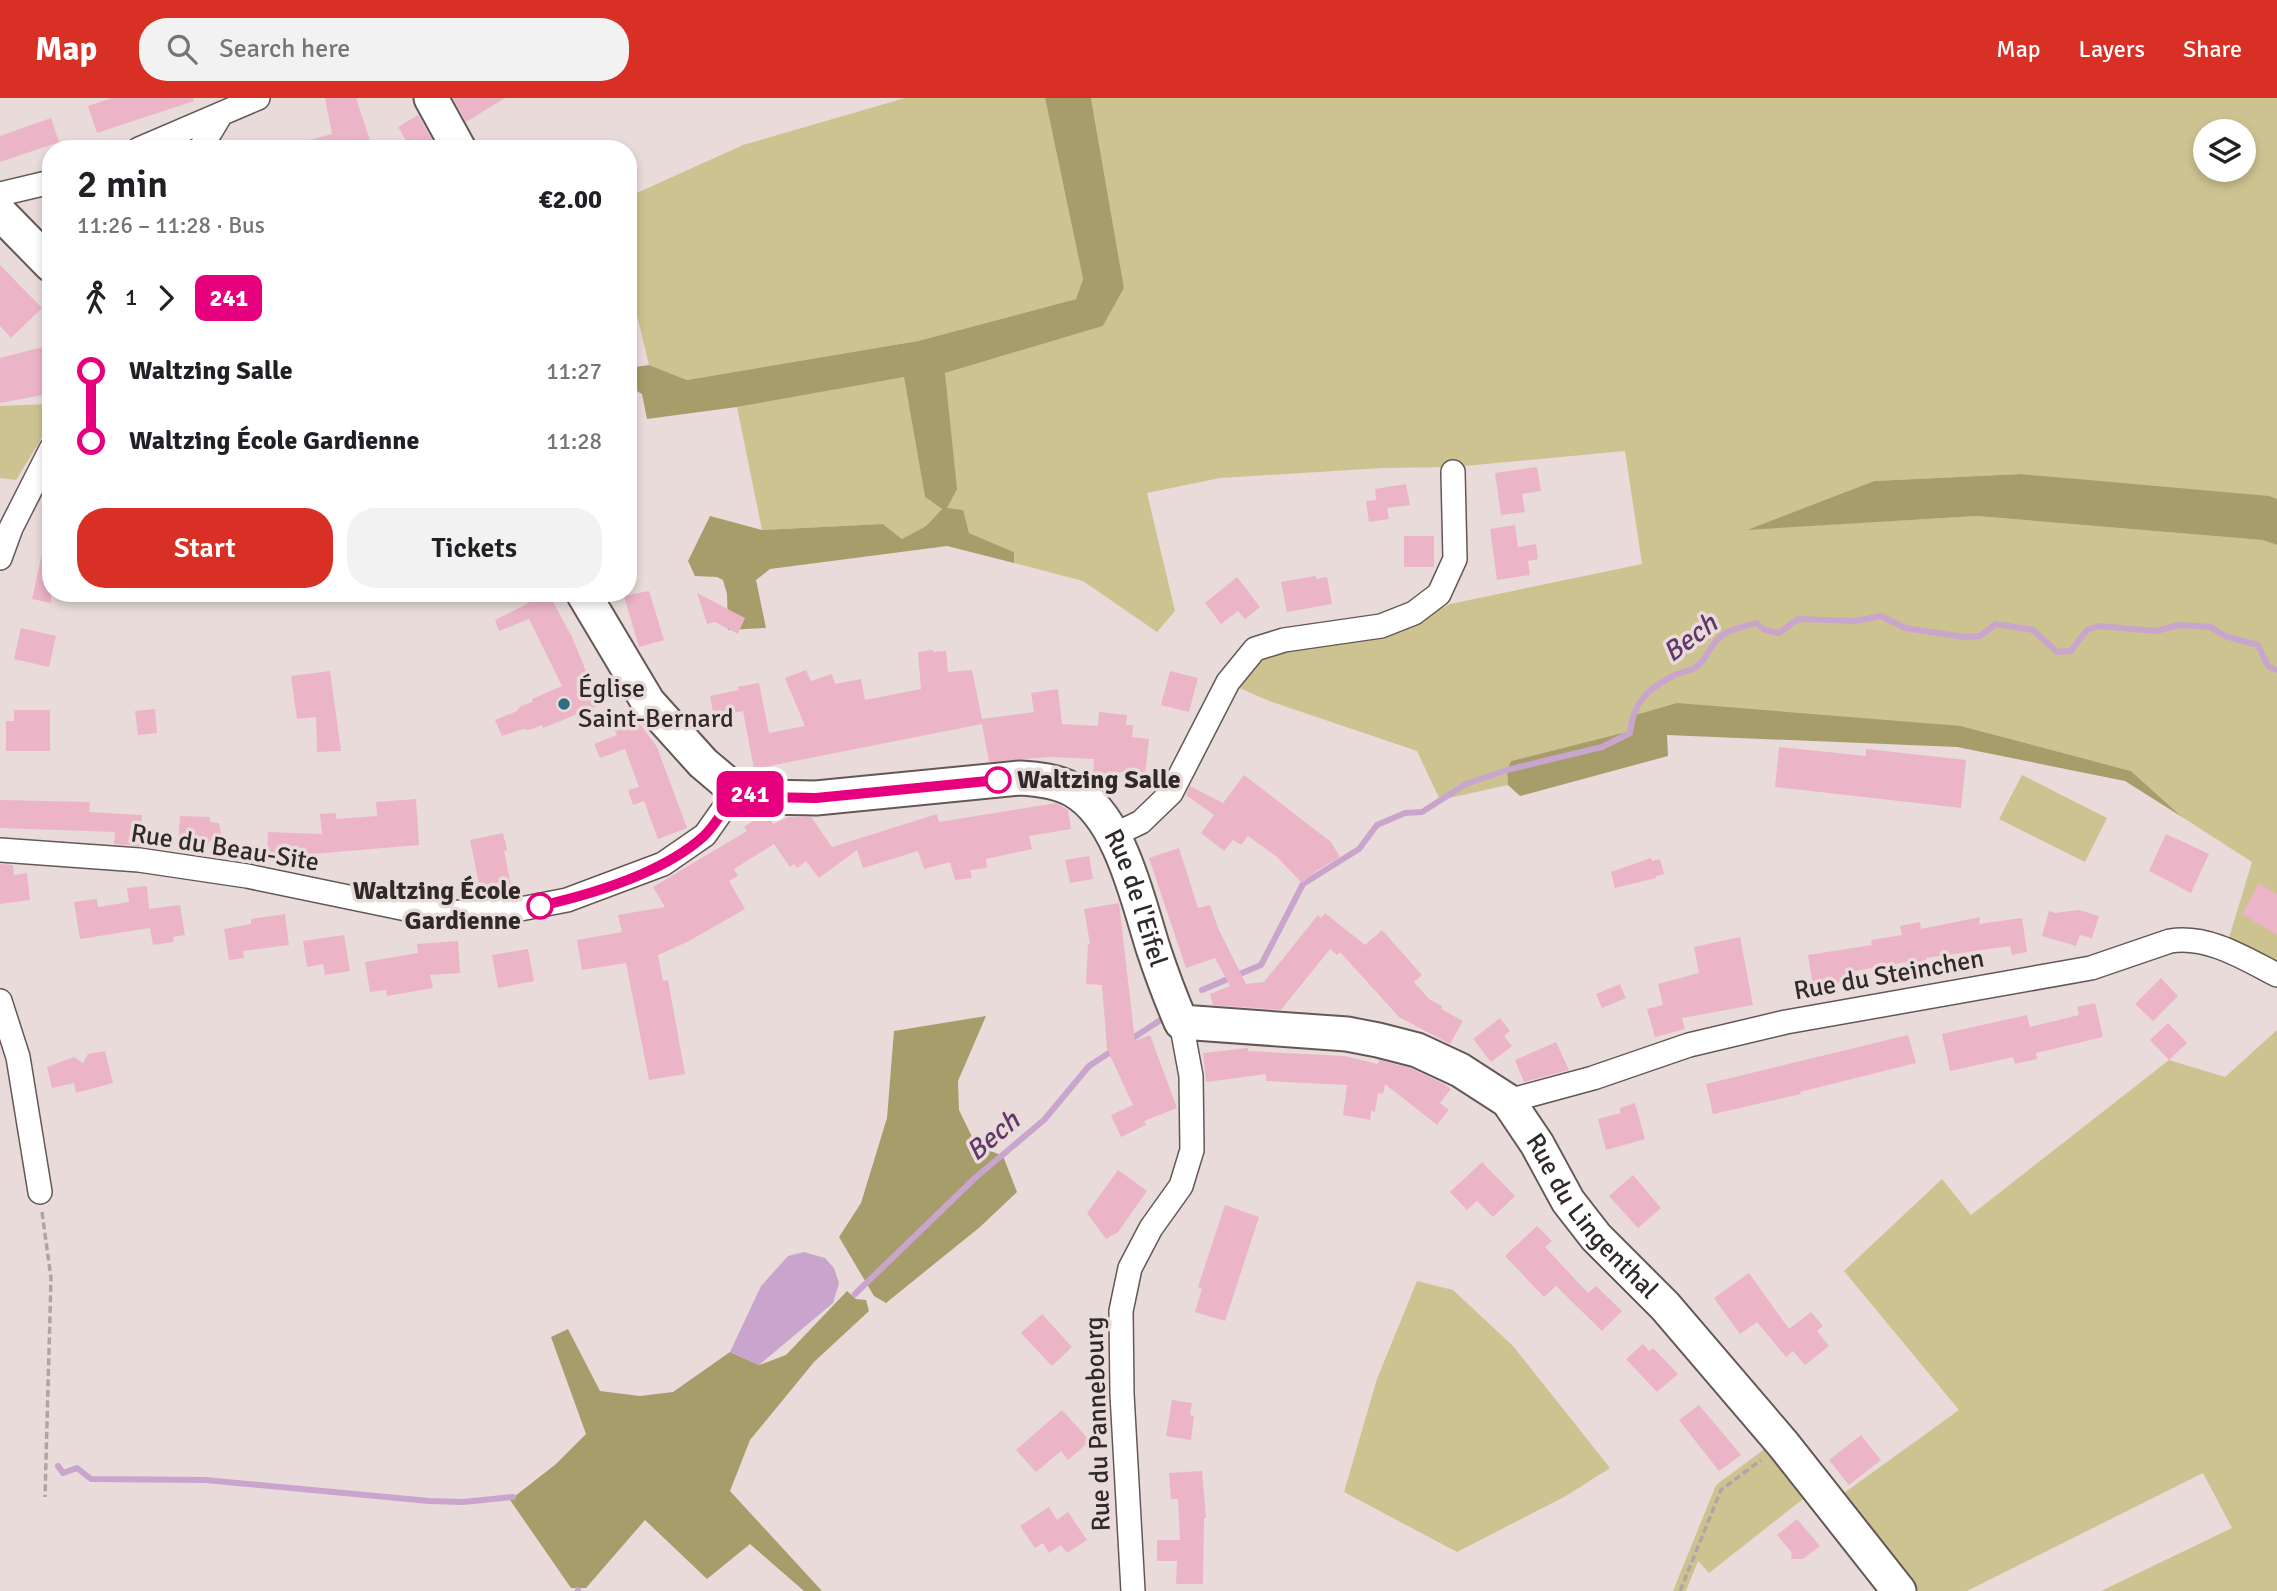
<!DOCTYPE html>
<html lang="en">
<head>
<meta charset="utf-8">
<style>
  :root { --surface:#fff; --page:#f2f2f2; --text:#202124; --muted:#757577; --accent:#d93025 }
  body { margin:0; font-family:Signika,sans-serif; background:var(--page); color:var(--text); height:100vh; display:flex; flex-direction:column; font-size:26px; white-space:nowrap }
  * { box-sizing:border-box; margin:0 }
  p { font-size:23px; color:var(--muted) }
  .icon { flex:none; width:38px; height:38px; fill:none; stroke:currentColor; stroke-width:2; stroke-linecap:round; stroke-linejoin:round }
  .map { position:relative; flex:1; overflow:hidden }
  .details { position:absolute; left:42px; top:42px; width:595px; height:462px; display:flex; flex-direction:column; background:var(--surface); border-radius:28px; box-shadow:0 4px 10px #0003 }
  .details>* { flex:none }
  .badge { padding:0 14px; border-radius:10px; font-size:24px; line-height:46px }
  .buttons { position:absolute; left:2193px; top:21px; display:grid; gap:14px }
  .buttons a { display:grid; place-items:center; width:63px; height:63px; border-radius:50%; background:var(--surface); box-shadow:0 4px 10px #0003; font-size:35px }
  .map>.badge { position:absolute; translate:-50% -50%; box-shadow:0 0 0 4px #fff }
  .legs { display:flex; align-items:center; gap:10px; height:77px; padding:0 35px; font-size:23px }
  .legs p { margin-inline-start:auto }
  .headline { display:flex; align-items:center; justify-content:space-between; height:119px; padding:0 35px }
  h1 { font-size:38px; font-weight:600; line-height:52px }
  .button { display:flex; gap:14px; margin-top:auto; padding:14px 35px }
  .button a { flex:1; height:80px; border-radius:28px; background:var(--accent); color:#fff; font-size:28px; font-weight:600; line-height:80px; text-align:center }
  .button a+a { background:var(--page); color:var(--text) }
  ul { padding:0 35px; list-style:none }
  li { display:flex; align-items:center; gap:24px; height:70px; font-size:26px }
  li i { display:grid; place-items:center; width:10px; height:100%; margin:0 9px; background:currentColor }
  li i::after { content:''; width:18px; height:18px; margin:-9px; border:5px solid; border-radius:50%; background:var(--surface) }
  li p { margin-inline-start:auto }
  li:first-child i { background:linear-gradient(#0000 50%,currentColor 0) }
  li:last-child i { background:linear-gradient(currentColor 50%,#0000 0) }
  header { display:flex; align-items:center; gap:42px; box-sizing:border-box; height:98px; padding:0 35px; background:var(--accent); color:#fff }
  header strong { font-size:33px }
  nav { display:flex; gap:38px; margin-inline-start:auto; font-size:24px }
  .search { width:490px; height:63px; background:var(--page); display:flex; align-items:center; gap:18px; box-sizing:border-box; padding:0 24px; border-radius:28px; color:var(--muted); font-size:26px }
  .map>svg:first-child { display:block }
  .green { fill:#cdc391; fill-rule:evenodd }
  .forest { fill:#a79d6b }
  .water { fill:#c9a4cc }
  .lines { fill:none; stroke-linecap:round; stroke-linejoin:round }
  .stream { stroke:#c9a4cc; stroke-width:6 }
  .building { fill:#ecb4c7 }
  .street-casing { stroke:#645856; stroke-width:26 }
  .secondary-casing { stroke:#645856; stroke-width:37 }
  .path { stroke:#b0a5a3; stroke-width:3.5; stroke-dasharray:7 3.5; stroke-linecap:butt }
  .street { stroke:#fff; stroke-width:23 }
  .secondary { stroke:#fff; stroke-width:33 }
  .line-1-casing { stroke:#fff; stroke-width:16 }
  .line-1 { stroke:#e6007e; stroke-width:10 }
  .poi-dot { fill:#2f6e83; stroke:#e9dbd9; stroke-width:2.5 }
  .stop-1-dot { fill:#fff; stroke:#e6007e; stroke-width:3.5 }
  .labels { text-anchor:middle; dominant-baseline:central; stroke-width:7; stroke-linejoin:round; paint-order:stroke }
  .poi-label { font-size:26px; fill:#2f2a29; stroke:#e9dbd9; text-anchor:start }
  .stop-label { font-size:26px; font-weight:bold; fill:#2f2a29; stroke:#e9dbd9; text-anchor:start }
  .street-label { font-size:26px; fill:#2f2a29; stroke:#e9dbd9 }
  .water-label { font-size:28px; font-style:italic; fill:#64376a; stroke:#e9dbd9 }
</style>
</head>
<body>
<header>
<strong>Map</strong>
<div class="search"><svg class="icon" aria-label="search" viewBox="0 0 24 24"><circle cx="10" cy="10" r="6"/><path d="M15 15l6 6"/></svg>Search here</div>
<nav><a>Map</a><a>Layers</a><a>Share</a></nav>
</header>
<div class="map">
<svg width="2277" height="1493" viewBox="0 0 2277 1493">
  <rect width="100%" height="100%" fill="#e9dbd9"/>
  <path class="green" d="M905,0h140l38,181 -7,20 -158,42 -231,39 -38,-15 -21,-87v-81l115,-52z
    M1091,0h1186v401l-256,-25 -147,7 -124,48 227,-13 285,24 15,5v419l-49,-23 24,-79 -70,-45 -51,-46 -170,-45 -331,5 -119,30 -4,9 1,15 -68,15 -23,-49 -148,-50 -32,-14 21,-27 29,-14 95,-8 68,-34 192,-40 -17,-113 -172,16 -70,1 -163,10 -73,15 28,118 -18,21 -74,-51 -69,-18v-11l-45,-19 -22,-25 -2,-135 158,-47 21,-38zM2205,33h39v39h-39z
    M904,278l21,121 17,12 -16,17 -24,13 -19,-15 -121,6 -25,-123z
    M51,306v19l-35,57 -16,-2v-72z
    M2022,677l85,43 -22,44 -86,-43z
    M2277,932v561h-176l131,-63 -29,-55 -236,118h-54l-76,-93 122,-88 -115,-139 98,-92 29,36 198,-155 56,17z
    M1417,1183l36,9 60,56 97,122 -44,28 -109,56 -113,-60 33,-113z
    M1778,1341l39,49 -108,85 -11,-12 -12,30h-13l43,-106z"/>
  <path class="forest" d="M1045,0h46l33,190 -21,38 -158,47 12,116 -10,19 16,2 6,23 45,19v11l-67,-17 -177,23 -14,11 10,48 -38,2 -1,-36 -4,-14 -6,-3 -22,-1 -7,-15 22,-45 52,14 121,-6 19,15 24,-13 16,-17 -17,-12 -21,-120 -167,30 -90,12 -5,-25 -14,-8v-18l21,-3 38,15 231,-39 158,-42 7,-20z
    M2021,376l248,22 8,3v46l-15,-5 -285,-24 -230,14 127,-49z
    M1677,605l284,23 170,45 51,46 -57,-36 -168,-34 -290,-12 1,21 -148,40 -12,-11 -1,-15 4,-9 119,-30 2,-15z
    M986,918l-28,65 1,29 17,35 27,11 14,36 -37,35 -94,76 -12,-7 -35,-59 22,-34 26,-85 7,-87z
    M847,1193l9,8 10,1 3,11 -55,51 -64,78 -20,51 92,100h-18l-54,-47 -43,35 -62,-59 -59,68h-15l-61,-88 46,-36 30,-30 -35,-97 17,-8 32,62 40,5 33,-4 57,-40 29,13 27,-10z"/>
  <path class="water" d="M804,1154l21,6 9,10 5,15 -6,20 -74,62 -29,-13 31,-66 27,-30z"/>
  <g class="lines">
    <path class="stream" d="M1202,892l59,-25 42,-81 56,-35 18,-24 28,-12 17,-1 44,-28 41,-14 95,-23 28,-14c3,-30 17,-44 43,-57 6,-4 14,-4 20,-7 13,-7 15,-20 24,-29 10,-11 26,-13 39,-17l9,7 14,3 19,-14 57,2 26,-5 24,12 59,9 16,-1 16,-12 37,6 24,22 14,-1 16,-21 12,-4 57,5 23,-6 32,2 14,9 33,9 10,21 9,4
      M1130,942l32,-21
      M855,1196l120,-116 69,-58 45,-54 26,-17
      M58,1368l5,7 14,-5 14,11 114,1 224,21 34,1 50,-5
      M578,1493v-1"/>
  </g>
  <path class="building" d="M112,0h81l1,3 -97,32 -9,-27z
    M325,0h31l17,51h-77l-1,-5 37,-10z
    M453,0h52l-39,24z
    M418,17l16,28 -9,6h-14l-13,-22z
    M51,20l8,24 -59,20v-26z
    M0,167l42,43 -31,30 -11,-12z
    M47,248l4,28 -7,1 4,19 -48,9v-45z
    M1537,369l4,24 -19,3 3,18 -24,3 -6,-42z
    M1406,386l4,21 -23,3 2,11 -20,3 -3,-21 10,-1 -1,-11z
    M1515,427l3,22 18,-3 2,15 -10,2 2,14 -33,5 -7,-51z
    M1404,438h30v31h-30z
    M44,447l7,1v57l-19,-4z
    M1316,478v3l11,-2 5,27 -45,8 -6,-30z
    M1237,479l23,30 -15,12 -7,-8 -17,13 -16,-21z
    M649,493l15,49 -25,7 -15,-51z
    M523,495h25l24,44 28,68 -57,23 -1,-3 -12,5 -7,-1 -21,7 -7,-16 22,-9 4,-5 12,-4 -1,-3 30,-13 -33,-67 -30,12 -4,-11 34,-17z
    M697,495l48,25 -7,16 -23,-12 -8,2z
    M21,530l35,8 -7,31 -35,-8z
    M933,552v2l13,-1 2,21 24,-2 10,49 52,-7 -3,-19 27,-4 4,35 36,2 1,-14 28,3 -1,10h7l-1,12 17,2 -4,35 -25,-2 -2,20 -14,-2 -4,-4 1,-3 -8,-2 1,-22 -44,-2 -61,5 -7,-38 -228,45 -11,-58 -29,6 -4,-21 29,-6 -1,-3 21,-4 10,50 36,-7 -20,-48 21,-8 5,11 21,-7 3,10 26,-5 4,21 56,-11 -3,-37z
    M330,573l11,80 -24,1 -1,-35 -19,2 -6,-43z
    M1170,573l28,7 -9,34 -28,-7z
    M155,611l2,24 -19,2 -3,-24z
    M14,612h36v41h-44v-30h8z
    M632,615l25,34 30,81 -29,11 -14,-38 -11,4 -5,-15 11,-3 -14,-38 -25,9 -6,-14 23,-9 -7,-13z
    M1779,649l87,9v-7l100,11 -5,48 -186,-21z
    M1244,677l87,67 9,15 -24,14 -14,12 -25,-26 -29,-21 -7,9 -8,-5 -9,11 -23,-18 13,-18 -28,-20 4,-9 33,17z
    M416,701l3,46 -107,9 1,7 -46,-1 1,-28 54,2 -2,-20 16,-1v6l41,-3 -1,-14z
    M0,702l90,2 -1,10 53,3 -1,31 -27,-2 1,-12 -115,-4z
    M1056,705l12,7 3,19 -42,7 3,13 -46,10 1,9 -17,2 2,8 -17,2 -5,-18 -26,7 -6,-18 -55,17 -6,-18 -38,28 -13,-17 -9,7 -3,-4 -4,3 -16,-23 -40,25 4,7 -9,5 16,28 -56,32 -31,14 5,26 5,-1 17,94 -36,6 -23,-117 -44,7 -5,-30 45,-8 -4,-17 47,-8 -12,-20 94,-56 -3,-4 17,-11h7l5,8 15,-7h23l21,30 105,-33 2,8z
    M180,718l30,1v5l9,1 4,19 -14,-1 -1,4 -30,-1z
    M503,735l4,17 -3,1 9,44 -31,4 -12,-59z
    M2166,736l43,20 -18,39 -42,-22z
    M1179,750l19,60 12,-3 8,23 28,56 18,-2 54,-67 3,3 4,-5 40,32 17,-15 40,45 -8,7 15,17 13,7 -1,3 22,12 -13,23 -51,-27 -59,-65 -3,3 -7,-6 -49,61 -68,-5 -3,-11 20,-8 -15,-28 -29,10 -37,-110z
    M1089,758l4,23 -23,4 -5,-23z
    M1651,760l1,3 8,-2 4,15 -8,2v2l-41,10 -4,-16z
    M0,766l13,1 1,10 13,-2 3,27 -30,4z
    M2259,785l18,11v41l-35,-21z
    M147,788l2,23 31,-4 5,30 -12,2 1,5 -21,3 -3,-17 -70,11 -6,-37 23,-3 1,8 31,-5 -2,-14z
    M1119,805l16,138 15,-6 27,73 -33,13 2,4 -25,12 -10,-22 22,-10 -26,-56 -5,-64 -16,-1 2,-40h2l-6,-35z
    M2079,812l20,6 -7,22 -12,-3 -4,11 -34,-10 7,-25 6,2z
    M285,816l4,31 -46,6 1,7 -15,2 -5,-31 27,-5v-5z
    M1980,819l-1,7 43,-6 5,34 -15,3 -2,-9 -84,12 2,9 -20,4 -2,-9 -51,9 1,9 -43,7 -5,-32 64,-10 -1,-5 31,-5 -2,-9 20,-4 1,7z
    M344,837l6,36 -25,4 -2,-11 -16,3 -4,-26z
    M1740,839l13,68 -71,13 3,11 -30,8 -8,-28 16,-4 -5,-21 41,-11 -5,-26z
    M458,843l2,32 -30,2 3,13 -46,8 -1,-6 -16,2 -5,-30 53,-9 -1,-9z
    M528,851l6,32 -36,7 -6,-33z
    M2161,880l17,18 -25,25 -18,-17z
    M1620,886l6,14 -24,10 -6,-14z
    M2095,905l8,34 -67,16 1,6 -22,5 -2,-7 -63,14 -8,-37 85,-19 3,12 49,-12 -2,-8z
    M1500,920l10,13 -6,5 8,10 -21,16 -18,-23z
    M2168,925l19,20 -18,17 -19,-20z
    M1908,937l8,28 -116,29 1,2 -88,20 -7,-30z
    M1556,944l13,28 -45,12 -9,-22z
    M1248,950v3l96,5 34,8 1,-4 31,8 34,16 7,5 -11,14 9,7 -12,15 -52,-41 -2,10 -5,-1 -3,19 -4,-1 -1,9 -27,-5 4,-30 -81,-4v-7l-60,8 -3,-29z
    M105,953l8,32 -37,10 -2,-10 -22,5 -5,-21 27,-10 9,6 5,-9z
    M1635,1005l10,36 -39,11 -8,-31 23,-6 -1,-5z
    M1482,1064l33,34 -22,21 -16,-16 -10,9 -17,-18z
    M1118,1072l29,21 -29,41 -12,7 -19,-26z
    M1633,1077l28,33 -23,20 -29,-32z
    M1225,1107l34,12 -34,104 -30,-9 7,-23 -4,-2z
    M1537,1128l15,15 -7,6 43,46 8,-7 26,25 -20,20 -46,-45 -12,11 -39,-41z
    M1749,1175l40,56 22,-17 12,14 -6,5 12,15 -24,19 -12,-14 -7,6 -29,-35 -17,12 -26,-36z
    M1042,1216l30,33 -20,19 -31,-33z
    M1643,1246l6,7 4,-3 25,26 -21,18 -31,-33z
    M1172,1302l20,3 -2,12 4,1 -3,24 -25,-4z
    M1699,1307l42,50 -22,16 -40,-51z
    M1062,1312l28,31 -22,19 -7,-9 -25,21 -20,-22z
    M1861,1337l20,25 -32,25 -20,-25z
    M1202,1373l4,47h-2l-1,66h-27l1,-23h-20v-21h23l-2,-41h-7l-2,-26z
    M1049,1409l8,13 11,-8 19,28 -20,13 -6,-8 -12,8 -6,-10 -8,5 -15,-22z
    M1797,1421l23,27 -17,13h-12l1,-6 -15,-18z"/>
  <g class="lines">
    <defs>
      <path id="street" d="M139,51l119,-51
        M200,51l20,-33
        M0,96l51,-12
        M0,460l11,-30 40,-79
        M1112,738l29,-14 30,-29 57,-111 27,-33 29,-9 97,-14 33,-13 25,-19 16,-35 -2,-87
        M0,752l139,10 108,16 169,35 65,2 29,-2 57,-11 96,-36 42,-29 31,-44
        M0,903l18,56 22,135
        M1508,1003l85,-23 96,-33 97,-23 305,-54 79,-27c38,-6 74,17 107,34
        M1133,1493l-11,-197 -1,-83 9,-43 21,-40 30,-42 11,-36 -1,-74 -10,-54"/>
      <g id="secondary">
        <path d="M431,0l28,51"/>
        <path d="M0,115l51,52"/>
        <path id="s1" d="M583,495l65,109 55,61 33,28 27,6 53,1 204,-20c18,1 37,3 53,12 48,27 65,112 81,161 8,24 17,48 27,71l166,12 31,6 39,10 43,20 48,31 29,43 31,57 28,36 69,69 118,138 116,147"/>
      </g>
    </defs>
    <use href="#street" class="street-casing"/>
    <use href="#secondary" class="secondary-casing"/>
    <path class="path" d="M42,1114l9,66 -6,219
      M1680,1493l41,-101 40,-30"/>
    <use href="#street" class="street"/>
    <use href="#secondary" class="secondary"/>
  </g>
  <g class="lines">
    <defs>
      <path id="line-1" d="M540,808c53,-12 123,-33 164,-70 13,-13 22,-30 32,-45l27,6 53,1 182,-18"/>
    </defs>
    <use href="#line-1" class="line-1-casing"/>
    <use href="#line-1" class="line-1"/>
  </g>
  <circle class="poi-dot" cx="564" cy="606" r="7"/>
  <g class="stop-1-dot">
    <circle cx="998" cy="682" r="12"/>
    <circle cx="540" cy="808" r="12"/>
  </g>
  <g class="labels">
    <g class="poi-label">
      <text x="578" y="591">Église<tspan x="578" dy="30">Saint-Bernard</tspan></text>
    </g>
    <g class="stop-label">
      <text x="1017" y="682">Waltzing Salle</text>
      <text x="521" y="793" text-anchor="end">Waltzing École<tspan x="521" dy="30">Gardienne</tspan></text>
    </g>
    <g class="street-label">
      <text transform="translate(225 750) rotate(9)">Rue du Beau-Site</text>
      <text stroke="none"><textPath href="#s1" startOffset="721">Rue de l'Eifel</textPath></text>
      <text transform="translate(1889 877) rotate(-10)">Rue du Steinchen</text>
      <text stroke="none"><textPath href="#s1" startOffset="1339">Rue du Lingenthal</textPath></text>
      <text transform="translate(1098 1326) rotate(-92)">Rue du Pannebourg</text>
    </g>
    <g class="water-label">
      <text transform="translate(1690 540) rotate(-37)">Bech</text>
      <text transform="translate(993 1038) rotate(-40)">Bech</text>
    </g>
  </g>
</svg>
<div class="buttons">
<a><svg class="icon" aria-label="layers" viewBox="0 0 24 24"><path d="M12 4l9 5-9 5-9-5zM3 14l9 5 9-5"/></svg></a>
</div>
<b class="badge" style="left:750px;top:696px;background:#e6007e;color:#fff">241</b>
<section class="details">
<div class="headline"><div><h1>2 min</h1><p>11:26 – 11:28 · Bus</p></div><b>€2.00</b></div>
<div class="legs"><svg class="icon" aria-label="walk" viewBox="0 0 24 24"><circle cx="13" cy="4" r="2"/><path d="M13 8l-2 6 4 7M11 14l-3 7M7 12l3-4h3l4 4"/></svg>1<svg class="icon" aria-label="forward" viewBox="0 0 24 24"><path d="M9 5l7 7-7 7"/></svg><b class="badge" style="background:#e6007e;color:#fff">241</b></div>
<ul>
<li><i style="color:#e6007e"></i><b>Waltzing Salle</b><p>11:27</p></li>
<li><i style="color:#e6007e"></i><b>Waltzing École Gardienne</b><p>11:28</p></li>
</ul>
<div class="button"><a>Start</a><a>Tickets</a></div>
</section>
</div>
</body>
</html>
